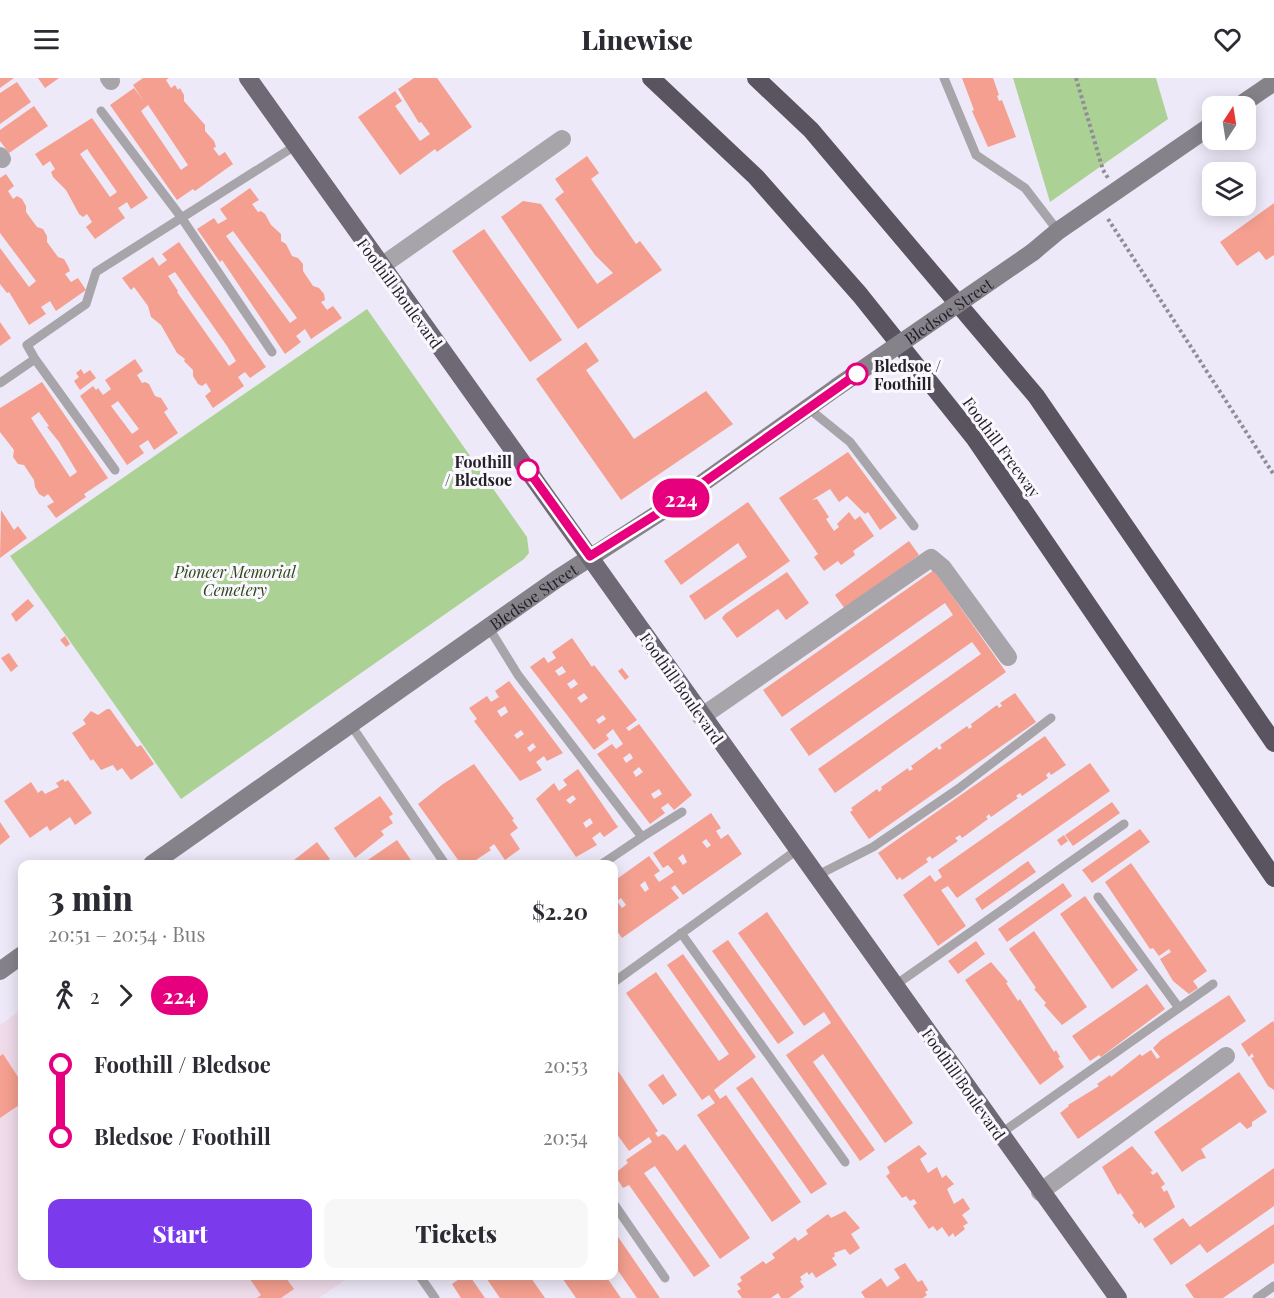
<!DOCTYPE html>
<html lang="en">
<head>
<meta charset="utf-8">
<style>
  :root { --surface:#fff; --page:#f7f7f7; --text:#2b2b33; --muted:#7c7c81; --accent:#7c3aed }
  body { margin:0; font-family:"Playfair Display",serif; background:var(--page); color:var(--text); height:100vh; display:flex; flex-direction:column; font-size:22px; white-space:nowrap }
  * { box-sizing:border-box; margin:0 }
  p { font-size:20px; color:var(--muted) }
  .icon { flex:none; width:33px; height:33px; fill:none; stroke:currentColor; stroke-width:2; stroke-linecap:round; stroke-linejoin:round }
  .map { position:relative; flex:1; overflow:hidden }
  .side { position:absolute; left:18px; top:782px; width:600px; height:420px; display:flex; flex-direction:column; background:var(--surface); border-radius:12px; box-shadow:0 3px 15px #0003 }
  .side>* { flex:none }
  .badge { padding:0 12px; border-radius:20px; font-size:21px; line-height:39px }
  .needle { width:39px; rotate:12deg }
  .tools { position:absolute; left:1202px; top:18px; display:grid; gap:12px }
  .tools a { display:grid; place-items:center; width:54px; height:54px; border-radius:12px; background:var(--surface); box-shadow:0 3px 15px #0003; font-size:30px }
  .map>.badge { position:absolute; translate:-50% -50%; box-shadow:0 0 0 3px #fff }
  .legs { display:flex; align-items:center; gap:9px; height:66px; padding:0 30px; font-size:20px }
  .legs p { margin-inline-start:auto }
  .overview { display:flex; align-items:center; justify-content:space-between; height:102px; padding:0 30px }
  h1 { font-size:33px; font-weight:800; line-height:45px }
  .action { display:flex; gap:12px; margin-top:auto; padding:12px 30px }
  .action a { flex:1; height:69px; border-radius:12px; background:var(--accent); color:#fff; font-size:24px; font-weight:800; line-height:69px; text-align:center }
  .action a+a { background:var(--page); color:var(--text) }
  ul { padding:0 30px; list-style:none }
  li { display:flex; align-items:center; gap:21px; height:72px; font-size:22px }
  li i { display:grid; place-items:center; width:9px; height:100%; margin:0 8px; background:currentColor }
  li i::after { content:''; width:15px; height:15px; margin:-8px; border:4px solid; border-radius:50%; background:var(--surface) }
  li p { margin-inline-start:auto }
  li:first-child i { background:linear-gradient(#0000 50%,currentColor 0) }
  li:last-child i { background:linear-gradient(currentColor 50%,#0000 0) }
  header { display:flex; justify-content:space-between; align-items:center; height:78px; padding:0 30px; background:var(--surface); font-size:27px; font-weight:800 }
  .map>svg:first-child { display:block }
  .education { fill:#efdbea }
  .green { fill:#acd195 }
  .building { fill:#f49f8f; fill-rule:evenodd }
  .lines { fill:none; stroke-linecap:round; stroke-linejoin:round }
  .path { stroke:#918d97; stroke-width:4; stroke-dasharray:3 3; stroke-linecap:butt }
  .lane { stroke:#a7a4aa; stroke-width:9 }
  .street { stroke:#a7a4aa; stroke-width:18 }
  .secondary { stroke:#85828a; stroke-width:18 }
  .primary { stroke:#6e6974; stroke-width:18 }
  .highway { stroke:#595460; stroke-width:18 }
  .secondary-bridge { stroke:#85828a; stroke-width:18 }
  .line-1-casing { stroke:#fff; stroke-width:14 }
  .line-1 { stroke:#e6007e; stroke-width:9 }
  .stop-1-dot { fill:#fff; stroke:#e6007e; stroke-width:3 }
  .labels { text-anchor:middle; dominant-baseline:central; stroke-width:6; stroke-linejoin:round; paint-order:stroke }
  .street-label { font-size:16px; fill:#232126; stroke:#faf8fe }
  .stop-label { font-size:16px; font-weight:bold; fill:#232126; stroke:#faf8fe; text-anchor:start }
  .park-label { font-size:16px; font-style:italic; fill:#2d4817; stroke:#faf8fe }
</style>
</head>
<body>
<header><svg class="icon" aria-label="menu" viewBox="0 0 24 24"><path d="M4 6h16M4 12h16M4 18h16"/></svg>Linewise<svg class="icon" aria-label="heart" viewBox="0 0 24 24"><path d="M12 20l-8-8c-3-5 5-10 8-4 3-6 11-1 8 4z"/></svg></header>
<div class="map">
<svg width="1274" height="1220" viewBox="0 0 1274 1220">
  <rect width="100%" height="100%" fill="#eee9f8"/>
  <path class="education" d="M22,931v266h330l-33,23h-319v-273z"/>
  <path class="green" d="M1013,0h143l12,41 -118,83z
    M367,231l160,228 2,16 -5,6 -343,240 -171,-243z"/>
  <path class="building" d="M0,0h14l-14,10z
    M38,0h21l-14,10z
    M143,0h26l-3,2 5,8 4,-3 3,5 2,-2 4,7v6l21,24v6l9,10 2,6 -3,1 6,8 6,-4 8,12 -38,27 -2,-2 -16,11 -67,-95 24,-17 9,12 -10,-15zM148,27l40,60 -7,5 -40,-59z
    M414,0h23l35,49 -35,25 -2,-3 -35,26 -42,-58 37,-26 7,10 -7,5 25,35 10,-7 -9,-12 -2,1 -21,-34z
    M962,0h31l6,17 -2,1 2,5 3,-1 14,37 -28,10 -16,-36 2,-1z
    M17,4l14,20 -31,22v-31z
    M34,28l14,20 -39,27 -9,-12v-11z
    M92,40l56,80 -17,11 -4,-7 -9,6 7,10 -30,21 -9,-12 6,-5 -5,-8 -4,3 -4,-3 -13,-24 -13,-13 -2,-5 4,-3 -5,-8 -7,5 -8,-12zM87,71l30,43 -7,5 -30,-43z
    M587,78l12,17 -8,6 45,65 4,-3 22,29 -84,59 -77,-112 22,-16 18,3 56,80 16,-11 -18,-18 -40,-56 9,-7 -9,-13z
    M6,96l8,12 -6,5 5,8 4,-3 5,3 4,7v6l11,15 6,2 4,7v6l11,15 6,2 4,7 2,5 -5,3 6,8 7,-4 8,12 -30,21 -6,-10 -9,6 5,7 -17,11 -20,-33 -2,1 -7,-9v-36l29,39 7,-6 -36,-48v-55z
    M250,110l9,12 -7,4 6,8 3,-1 4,3 6,11 10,9v7l5,3 6,12 6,2 5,6v7l10,15 6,2 5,6 1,6 -4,2 6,8 6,-4 9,12 -31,21 -6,-10 -9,7 5,6 -16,12 -63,-94 -2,2 -23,-33 17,-11 4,6 9,-5 -7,-10zM233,153l64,87 -7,5 -64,-87z
    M1274,125v52l-8,5 -7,-9 -22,15 -17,-24z
    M484,151l78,111 -32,22 -78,-111z
    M179,164l87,125 -16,11 -5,-6 -7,5 6,9 -31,22 -8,-12 6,-5 -5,-8 -4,3 -4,-2 -5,-8v-6l-9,-9 1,-2 -8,-6 -16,-28 -10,-8 -3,-11 -14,-19 -3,3 -9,-12 31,-21 6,9 8,-6 -5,-6zM175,194l52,74 9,15 -7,5 -52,-74 1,-1 -10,-15z
    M0,244l11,16 -11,8z
    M586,264l13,19 -13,9 48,69 72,-48 27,33 -112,76 -85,-121z
    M135,281l8,12 -6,4 5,8 3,-1 4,2 6,12 6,2 7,11 -4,3 14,21 -24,17 -6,-10 -9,6 5,7 -17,12 -47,-69 13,-10 3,4 2,-2 5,7 8,-6 -6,-9zM118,323l21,28 -7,5 -21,-28z
    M81,291l3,5 6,-4 6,8 -16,12 -6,-9 5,-4 -3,-4z
    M42,304l66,96 -24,16 2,3 -30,21 -9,-12 7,-4 -6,-8 -4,3 -5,-3 -4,-7 -1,-7 -10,-15 -6,-1 -5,-7 1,-7 -14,-18v-24zM39,334l10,14 -2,1 12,15 18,30 -7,5 -39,-59z
    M848,374l49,66 -17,12 -12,-18 -3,2 -18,-18 -8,6 -9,-13 -18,11 5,-1 12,18 -3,2 8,12 5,-4 -2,-3 12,-12 6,8 5,-4 14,20 -21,15 2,4 -14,10 -3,-4 -14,10 -10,-14 4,-3 -39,-56z
    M748,424l42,59 -85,59 -16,-24 58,-39 -9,-14 -57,42 -17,-24z
    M1,432l13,20 4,-4 9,12 -27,20z
    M909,463l10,14 -74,54 -10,-14z
    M934,492l72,102 -171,121 -17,-24 163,-115 -9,-12 -163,114 -19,-27 163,-114 -8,-12 -163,114 -19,-27z
    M787,494l22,31 -23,17 -8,-11 -41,29 -15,-20 3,-4z
    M28,521l6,7 -18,16 -5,-8z
    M65,558l5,8 -4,3 -6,-7z
    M572,560l20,29 2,-2 43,55 -11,8 3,3 10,-7 53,71 -18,15 -6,-7 -7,5 4,5 -15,11 -53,-70 15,-10 4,5 7,-5 -10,-15 -7,6 3,4 -15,11 -64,-83 14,-10 4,6 8,-5 -4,-6zM562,588l4,6 -7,4 -4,-5zM574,601l4,5 -7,5 -4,-5zM584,615l4,5 -7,5 -4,-5zM603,637l3,4 -7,5 -3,-4zM630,675l3,5 -7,5 -3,-5zM639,689l4,5 -7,5 -3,-5zM659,711l3,5 -8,5 -3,-5z
    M9,575l9,13 -7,6 -10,-14z
    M622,590l7,9 -4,3 -7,-9z
    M509,603l54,72 -16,8 -3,-5 -8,6 6,8 -22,11 -46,-60 3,-2 -8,-11 18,-12 4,6 8,-5 -4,-6zM505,628l3,6 -7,5 -4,-6zM521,652l3,4 -7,5 -3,-4zM533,665l3,4 -6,5 -3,-4z
    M1015,615l21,29 -167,117 -19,-27 3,-2 -2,-2 26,-19 2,3 3,-3 -1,-2 27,-19 1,3 4,-2 -2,-3 26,-19 2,3 3,-2 -2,-3 27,-19 2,3 3,-2 -1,-3 26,-19 2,3 3,-2 -2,-3z
    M107,631h3l27,38 4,-2 13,19 -23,16 -9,-12 -5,3 -4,-6 -12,5 -8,-11 -2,2 -19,-28 14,-9 -3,-4 8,-9 7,4z
    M1045,658l21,29 -15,10 -2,-3 -3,3 2,3 -26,18 -2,-3 -4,3 2,2 -27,19 -2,-3 -3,3 2,2 -26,19 -2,-3 -5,3 3,3 -26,18 -2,-3 -4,3 2,3 -26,18 -2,-3 -3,3 -19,-27z
    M1090,685l20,28 -153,107 -9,-12 -7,4 25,36 -28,20 -35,-51 27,-20 5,7 7,-5 -4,-7z
    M474,686l40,55 -2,1 6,8 -8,6 10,15 -15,11 -11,-16 -5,4 2,2 -21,14h-9l-43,-60 25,-20z
    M578,691l40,58 -14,10 -4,-5 -8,6 5,7 -21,12 -40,-58 18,-16 5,8 8,-6 -4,-5zM573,717l3,4 -6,5 -4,-4zM590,740l3,5 -7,5 -3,-5z
    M63,701l2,3 3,-2 24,33 -17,12 -5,-8 -20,14 -3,-5 -17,12 -26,-37 27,-19 7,11 4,-3 3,4 14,-7 -3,-4z
    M380,718l13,18 -4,3 4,6 -12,8 3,4 -29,23 -21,-30z
    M1112,724l8,11 -47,33 -8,-11z
    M711,735l10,15 -5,3 5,8 7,-5 14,20 -59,41 -8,-10 -4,3 8,10 -57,40 -8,-11v-46l35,-25 11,15 -6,4 5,7 15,-10 -6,-7 -5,3 -10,-15zM706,761l5,6 -4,3 -5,-6zM683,776l4,8 -4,3 -5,-7zM645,803l4,8 -4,3 -5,-7zM621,820l5,7 -4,3 -5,-7z
    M0,744l10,15 -10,8z
    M1140,751l10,13 -58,41 -10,-13z
    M1064,757l4,6 -7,5 -4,-6z
    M397,762l16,23 -46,1 -2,-2z
    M317,764l13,17 -7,5h-34z
    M1028,783l8,11 -54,38 -7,-11z
    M1131,785l76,108 -14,10 5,7 -9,6 -16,-13 -13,-22 11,-7 -2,-3 -10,7 -6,-8 -3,1 -45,-67z
    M1063,805l9,13 -65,46 -9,-13z
    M1085,818l53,74 -26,19 -52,-75z
    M767,834l146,211 -28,20 -62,-89 -10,8 62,88 -15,11 -74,-106 45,-32 -7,-11 -20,14 -66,-93z
    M1034,853l53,76 -25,18 -18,-20 2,-2 -12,-14 2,-1 -27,-39z
    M728,862l66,93 -16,11 -66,-93z
    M976,863l9,13 -27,20 -10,-13z
    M683,876l73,103 -42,33 6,9 6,-4 75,107 -29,20 -75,-107 18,-12 -6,-8 -7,5 -76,-107 30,-21 63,89 10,-7 -62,-89z
    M991,884l17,20 -2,1 12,18 2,-2 34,53 2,-2 4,7 -2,1 6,9 -24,18 -75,-105z
    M1147,906l18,25 -64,48 -2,-2 -9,6 -18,-25z
    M1229,917l17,26 -168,118 -18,-26 9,-7 -1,-1 31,-19 -2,-2 13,-9 1,2 29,-23 2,2 9,-6 6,9 3,-2 -7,-9 8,-8z
    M1273,943l1,2v67l-6,-4 -17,-28 3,-1 -2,-4 -3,4 -8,-13z
    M3,976l19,29v20l-22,15v-62z
    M614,987l44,66 -3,2 3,4 5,-3 4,3 10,14 8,-7 65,94 -30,21 -65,-93 -11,7 66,93 -16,11 -65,-92 -6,3 -9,-14 14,-11 -2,-3 26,-18 -3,-5 -20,14 -15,-21z
    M1239,994l28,40 -15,10v4l-5,3 -7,-7 -39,27 5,9 -7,2 -17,12 -28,-40z
    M663,996l14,21 -14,10 -15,-20z
    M752,999l75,107 -16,10 -75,-106z
    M919,1067l8,9 -7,5 8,14 9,-6 5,11 4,-3 8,9 -7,5 7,15 9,-6 7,11 -8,6 6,8 -5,3 2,3 -10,8 -2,-4 -4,4 -7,-10 -5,4 -4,-5 -4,3 -16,-23 4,-3 -3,-4 -4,2 -4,-5 -4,2 -16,-22 4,-3 -3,-6z
    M1132,1068l21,25 -3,1 3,3 4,-3 8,12 -4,3 3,5 3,-2 8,17 -30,21 -4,-6 -2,2 -7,-9 2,-2 -14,-20 -2,2 -16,-28z
    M1274,1090v38l-67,47 -7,-9 -29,21 -18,-26 30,-21 7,9z
    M845,1133l15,17 -9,6 9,14 -10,7 -5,-6 -11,4 1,3 -3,2 5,7 -21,13 -4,-6 -3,3 -2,-3 -7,5 2,3 -2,1 4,6 -15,11h-8l-3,-5 -7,5h-29l-5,-7 4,-2 -4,-5 5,-3 -2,-4 23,-16 3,3 9,-6 -3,-4 23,-17 3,4 10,-7 -2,-4 22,-16 3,4z
    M1274,1146v39l-51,35h-29l-9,-13z
    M614,1153l46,67h-23l-23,-33z
    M905,1185l13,19 4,-2 6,10 -3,2 2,3 -4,3h-58l-4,-6 20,-14 6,9 13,-9 -6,-9z
    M247,1197h37l10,14 -13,9h-24l4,-3z
    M465,1197h4l16,23h-24l-9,-14z
    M484,1197h45l16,23h-45z
    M560,1197h45l16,23h-45z"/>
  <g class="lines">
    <path class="path" d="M1076,0l27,92 5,8
      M1108,141l166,256"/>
    <path class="lane" d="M944,0l32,77 49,33 33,43
      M101,33l80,106 91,135
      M35,281l80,111
      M0,305l35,-24 -8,-14 59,-41 10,-32 199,-126
      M808,330l42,34 64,84
      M489,550l29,47 124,162 40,-25
      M351,647l94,139
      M602,786l40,-27
      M816,798l57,-29 85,-58 93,-71
      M1098,819l81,111
      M681,855l164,229
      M614,904l183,-132
      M894,908l230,-162
      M1000,1056l213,-150
      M614,1126l51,74
      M419,1197l16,23
      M1257,1220l17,-12"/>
    <path class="street" d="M109,0l2,3
      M0,78l2,3
      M380,189l182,-128
      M701,639l230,-159 12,10 65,89
      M1040,1114l186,-136"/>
    <g class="secondary">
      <path d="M1239,28l35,-24"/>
      <path d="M1033,174l25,-21 154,-106"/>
      <path id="s1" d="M152,786l405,-285 116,-75 164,-117"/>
      <path d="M0,893l22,-16"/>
    </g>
    <path class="primary" d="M248,0l870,1220"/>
    <path class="highway" d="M651,0l105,99 104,118 115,144 299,439
      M756,0l55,52 225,266 238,347"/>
    <path class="secondary-bridge" id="s2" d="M837,309l196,-135"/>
  </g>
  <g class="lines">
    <defs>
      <path id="line-1" d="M528,392l62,86 83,-52 184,-130"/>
    </defs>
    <use href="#line-1" class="line-1-casing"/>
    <use href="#line-1" class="line-1"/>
  </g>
  <g class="stop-1-dot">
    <circle cx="857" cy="296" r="10"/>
    <circle cx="528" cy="392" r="10"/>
  </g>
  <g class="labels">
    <g class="street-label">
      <text transform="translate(400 215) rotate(54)">Foothill Boulevard</text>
      <text stroke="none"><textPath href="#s2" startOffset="135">Bledsoe Street</textPath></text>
      <text transform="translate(1002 369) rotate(54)">Foothill Freeway</text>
      <text stroke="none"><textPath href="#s1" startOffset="466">Bledsoe Street</textPath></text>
      <text transform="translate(682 610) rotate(55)">Foothill Boulevard</text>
      <text transform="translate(964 1006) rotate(55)">Foothill Boulevard</text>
    </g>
    <g class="stop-label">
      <text x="874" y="287">Bledsoe /<tspan x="874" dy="18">Foothill</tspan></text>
      <text x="512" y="383" text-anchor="end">Foothill<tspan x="512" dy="18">/ Bledsoe</tspan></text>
    </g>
    <g class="park-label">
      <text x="235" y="493">Pioneer Memorial<tspan x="235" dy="18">Cemetery</tspan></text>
    </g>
  </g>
</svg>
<div class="tools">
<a><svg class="needle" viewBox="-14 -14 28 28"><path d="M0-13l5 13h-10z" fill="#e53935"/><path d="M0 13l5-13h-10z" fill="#7c7c81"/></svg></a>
<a><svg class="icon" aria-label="layers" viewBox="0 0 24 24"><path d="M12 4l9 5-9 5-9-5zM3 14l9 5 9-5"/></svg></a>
</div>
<b class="badge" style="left:681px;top:420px;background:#e6007e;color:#fff">224</b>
<section class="side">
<div class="overview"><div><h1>3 min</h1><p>20:51 – 20:54 · Bus</p></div><b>$2.20</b></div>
<div class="legs"><svg class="icon" aria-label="walk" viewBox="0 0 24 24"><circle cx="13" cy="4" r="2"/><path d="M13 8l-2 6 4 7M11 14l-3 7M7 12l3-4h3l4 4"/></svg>2<svg class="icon" aria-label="forward" viewBox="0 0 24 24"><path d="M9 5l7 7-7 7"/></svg><b class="badge" style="background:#e6007e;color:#fff">224</b></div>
<ul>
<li><i style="color:#e6007e"></i><b>Foothill / Bledsoe</b><p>20:53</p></li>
<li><i style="color:#e6007e"></i><b>Bledsoe / Foothill</b><p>20:54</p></li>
</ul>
<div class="action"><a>Start</a><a>Tickets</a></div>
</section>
</div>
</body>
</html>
